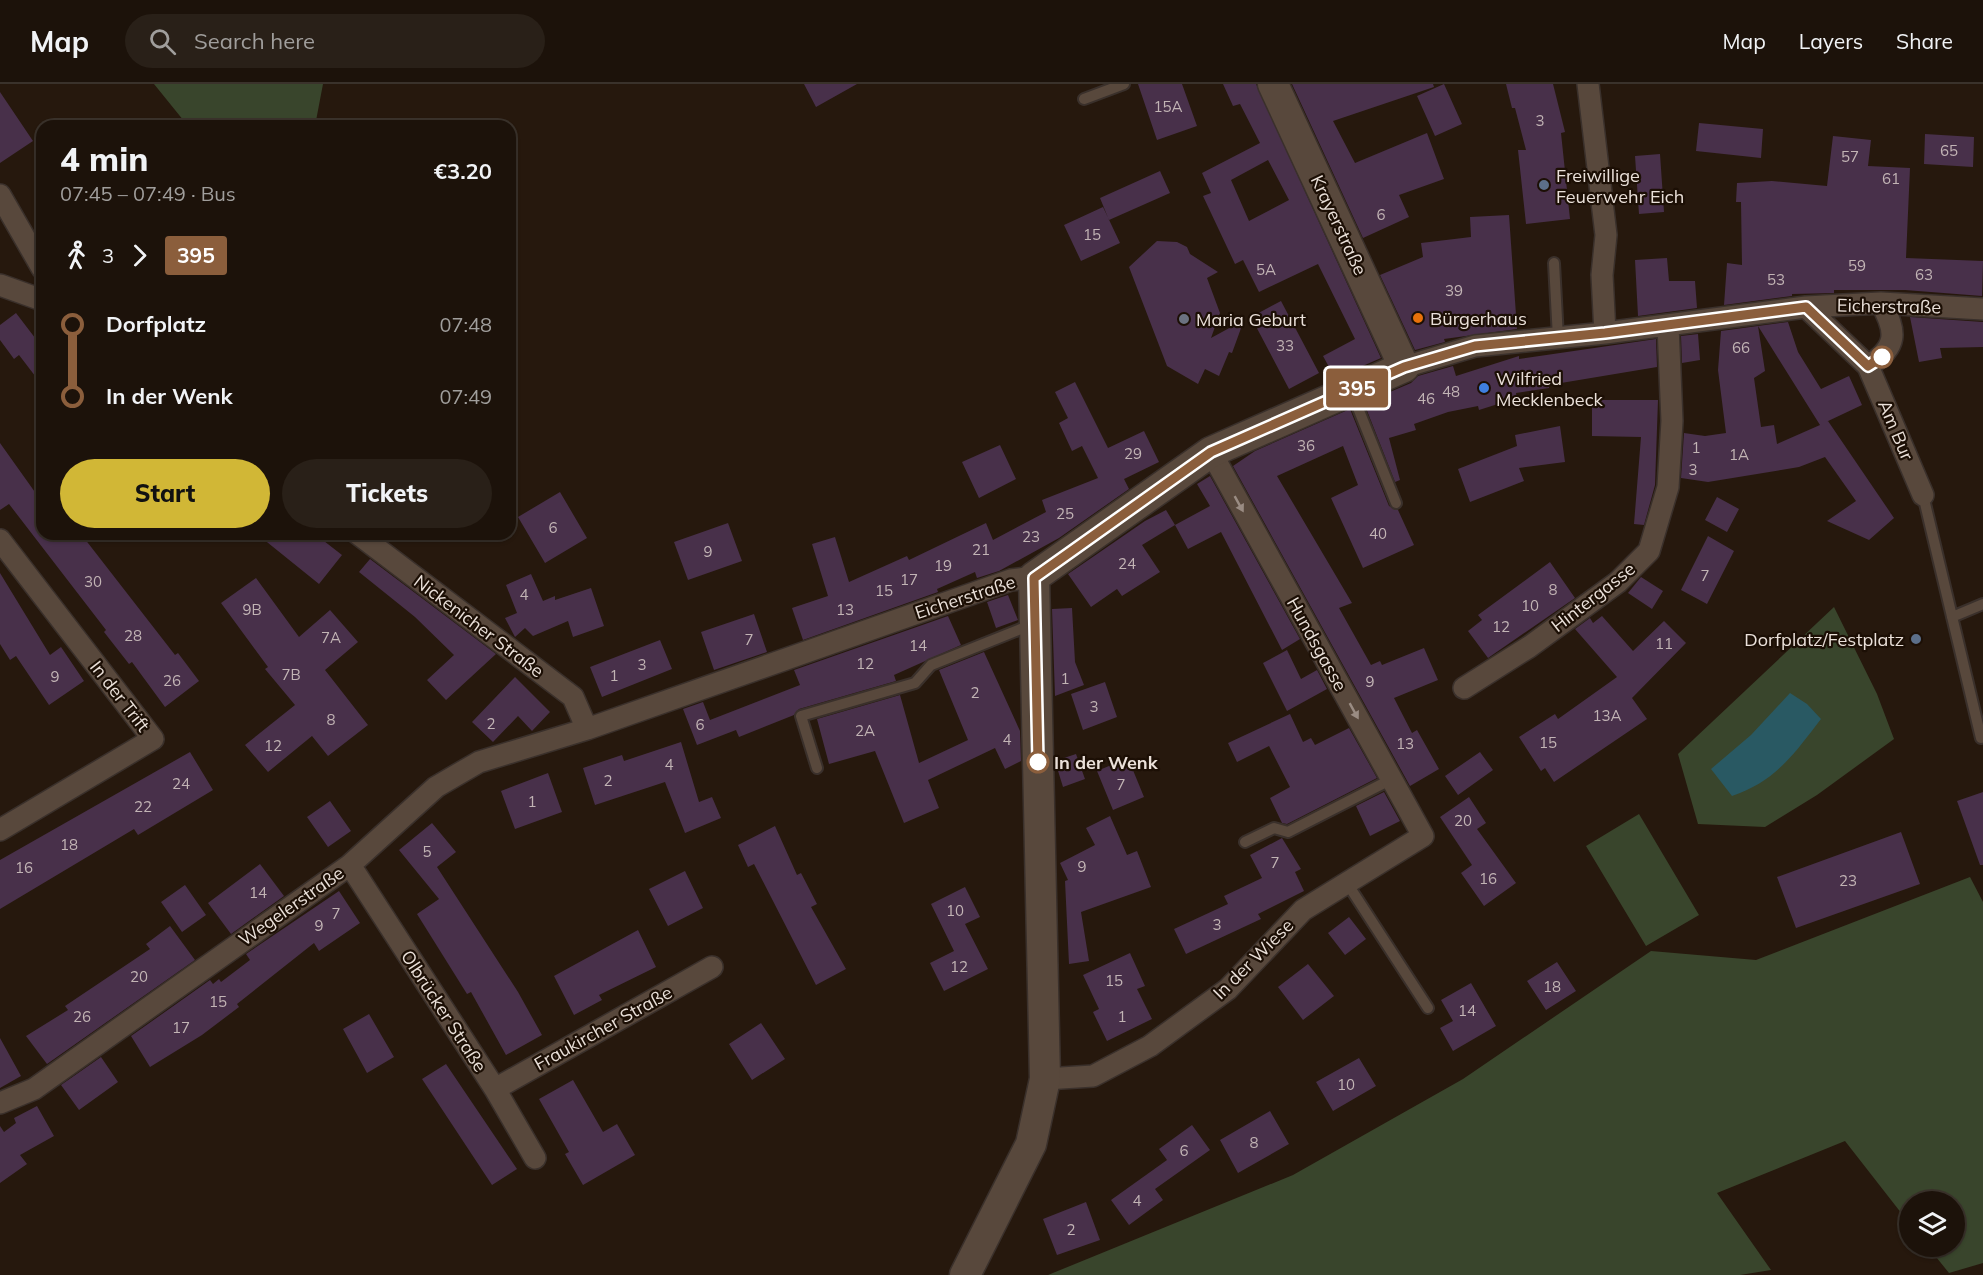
<!DOCTYPE html>
<html lang="en">
<head>
<meta charset="utf-8">
<style>
  :root { --surface:#1c120a; --page:#292018; --text:#f1f3f6; --muted:#a09e9c; --line:#3a322b; --accent:#d1b736 }
  body { margin:0; font-family:Mulish,sans-serif; background:var(--page); color:var(--text); height:100vh; display:flex; flex-direction:column; font-size:22px; white-space:nowrap }
  * { box-sizing:border-box; margin:0 }
  p { font-size:20px; color:var(--muted) }
  .icon { flex:none; width:33px; height:33px; fill:none; stroke:currentColor; stroke-width:2; stroke-linecap:round; stroke-linejoin:round }
  .map { position:relative; flex:1; overflow:hidden }
  .drawer { position:absolute; left:36px; top:36px; width:480px; height:420px; display:flex; flex-direction:column; background:var(--surface); border-radius:18px; box-shadow:0 2px 4px #0004,0 0 0 2px var(--line) }
  .drawer>* { flex:none }
  .badge { padding:0 12px; border-radius:4px; font-size:21px; line-height:39px }
  .controls { position:absolute; left:1899px; top:1107px; display:grid; gap:12px }
  .controls a { display:grid; place-items:center; width:66px; height:66px; border-radius:50%; background:var(--surface); box-shadow:0 2px 4px #0004,0 0 0 2px var(--line); font-size:30px }
  .map>.badge { position:absolute; translate:-50% -50%; box-shadow:0 0 0 3px #fff }
  .legs { display:flex; align-items:center; gap:9px; height:66px; padding:0 24px; font-size:20px }
  .legs p { margin-inline-start:auto }
  .head { display:flex; align-items:center; justify-content:space-between; height:102px; padding:0 24px }
  h1 { font-size:33px; font-weight:800; line-height:45px }
  .action { display:flex; gap:12px; margin-top:auto; padding:12px 24px }
  .action a { flex:1; height:69px; border-radius:36px; background:var(--accent); color:#111; font-size:24px; font-weight:800; line-height:69px; text-align:center }
  .action a+a { background:var(--page); color:var(--text) }
  ul { padding:0 24px; list-style:none }
  li { display:flex; align-items:center; gap:21px; height:72px; font-size:22px }
  li i { display:grid; place-items:center; width:9px; height:100%; margin:0 8px; background:currentColor }
  li i::after { content:''; width:15px; height:15px; margin:-8px; border:4px solid; border-radius:50%; background:var(--surface) }
  li p { margin-inline-start:auto }
  li:first-child i { background:linear-gradient(#0000 50%,currentColor 0) }
  li:last-child i { background:linear-gradient(currentColor 50%,#0000 0) }
  header { display:flex; align-items:center; gap:36px; box-sizing:border-box; height:84px; padding:0 30px; background:var(--surface); border-bottom:2px solid var(--line) }
  header strong { font-size:28px }
  nav { display:flex; gap:33px; margin-inline-start:auto; font-size:21px }
  .search { width:420px; height:54px; background:var(--page); display:flex; align-items:center; gap:15px; box-sizing:border-box; padding:0 21px; border-radius:33px; color:var(--muted); font-size:22px }
  .map>svg:first-child { display:block }
  .green { fill:#39452c }
  .water { fill:#295963 }
  .building { fill:#48304a; fill-rule:evenodd }
  .lines { fill:none; stroke-linecap:round; stroke-linejoin:round }
  .lane-casing { stroke:#3a302b; stroke-width:14 }
  .street-casing { stroke:#3a302b; stroke-width:24 }
  .secondary-casing { stroke:#3a302b; stroke-width:33 }
  .lane { stroke:#58483c; stroke-width:10 }
  .street { stroke:#58483c; stroke-width:21 }
  .secondary { stroke:#58483c; stroke-width:30 }
  .oneway { fill:#9a8c83 }
  .line-1-casing { stroke:#fff; stroke-width:14 }
  .line-1 { stroke:#8b5e3c; stroke-width:9 }
  .service-dot { fill:#5c6f8a; stroke:#1c0f05; stroke-width:2 }
  .food-dot { fill:#e8710a; stroke:#1c0f05; stroke-width:2 }
  .worship-dot { fill:#6b7280; stroke:#1c0f05; stroke-width:2 }
  .stop-1-dot { fill:#fff; stroke:#8b5e3c; stroke-width:3 }
  .shop-dot { fill:#3f7fe0; stroke:#1c0f05; stroke-width:2 }
  .labels { text-anchor:middle; dominant-baseline:central; stroke-width:4.5; stroke-linejoin:round; paint-order:stroke }
  .number-label { font-size:15px; fill:#c2b4b5 }
  .poi-label { font-size:18px; fill:#eae0d9; stroke:#1c0f05; text-anchor:start }
  .street-label { font-size:18px; fill:#eae0d9; stroke:#1c0f05 }
  .stop-label { font-size:18px; font-weight:bold; fill:#eae0d9; stroke:#1c0f05; text-anchor:start }
</style>
</head>
<body>
<header>
<strong>Map</strong>
<div class="search"><svg class="icon" aria-label="search" viewBox="0 0 24 24"><circle cx="10" cy="10" r="6"/><path d="M15 15l6 6"/></svg>Search here</div>
<nav><a>Map</a><a>Layers</a><a>Share</a></nav>
</header>
<div class="map">
<svg width="1983" height="1191" viewBox="0 0 1983 1191">
  <rect width="100%" height="100%" fill="#26180d"/>
  <path class="green" d="M154,0h169l-8,42h-127z
    M1834,523l43,87 17,45 -77,56 -52,32 -67,-3 -20,-70z
    M1639,730l60,101 -53,31 -60,-100z
    M1970,793l13,25v361l-34,10 -21,-26 26,-1v-44h-44l-1,21 -64,-82 -128,52 54,77 -31,5h-692l245,-100 170,-96 188,-128 105,9z"/>
  <path class="water" d="M1790,609l17,11 14,15c-27,35 -45,62 -89,77l-21,-27 40,-34z"/>
  <path class="building" d="M804,0h53l-41,23z
    M1138,0h44l15,42 -40,14z
    M1223,0h33l125,274 -46,20 -12,-22 32,-17 -37,-75 -59,28 -16,-32 -8,4 -32,-68 8,-3 -9,-20 58,-30 -20,-39 -7,2zM1268,76l21,40 -40,21 -18,-41z
    M1292,0h141l1,3 -101,34 22,42 72,-30 17,46 -45,16 10,22 -46,21z
    M1444,0l18,40 -27,12 -18,-40z
    M1506,0h47l12,48 -4,1 9,86 -44,5 -8,-74h8l-11,-42h-3z
    M0,8l33,49 -33,22z
    M1699,39l64,6 -2,29 -65,-7z
    M1925,50l49,3 -1,30 -49,-3z
    M1833,52l38,4 -3,26 42,2 -4,90 77,3 -1,35 -77,-6h-71v3l-42,1v2l-68,9 3,-42 15,2 -1,-63h-5l1,-19 35,-2 55,5z
    M1660,70l4,58 -25,2 -4,-58z
    M1160,87l10,22 -61,27 -9,-22z
    M1103,123l17,36 -39,18 -17,-36z
    M1509,131l8,114 -73,10 1,3 -30,8 -35,-75 43,-18 -2,-14 50,-6 -1,-20z
    M1157,157l20,1 10,5 3,7 28,18 -11,6 13,35 -9,25 33,-18 -12,33 -3,-1 -10,24 -14,-7 -7,15 -31,-18 -38,-99z
    M1667,174l2,23h26l2,27 -59,8 -3,-56z
    M1281,217l38,72 -30,16 -38,-72z
    M16,229l26,34v38l-23,-30 -5,4 -14,-19v-15z
    M1910,233l73,5v25l-43,1 2,10 -23,4z
    M1788,238l10,30 23,37 28,-13 13,29 -36,17 2,-1 66,97 -25,22 -42,-19 29,-20 -31,-44 -26,10 -91,15 -27,-4 3,-45 21,3 21,-3 -8,-63 3,-39zM1758,242l62,99 -43,19 -3,-19 -13,2 -7,-49 11,-7z
    M1698,250l2,26 -18,3 -1,-27z
    M1656,255l1,28 -108,18v3l-33,5 1,5 -38,12 -1,-4 -30,6 -34,12 2,6 -27,8 11,42 -5,2 -31,-79 47,-20 7,-7 35,-10 3,10 63,-20v3z
    M1075,298l33,66 36,-17 15,31 -35,17 5,10 -70,49 -60,33 -22,7 -2,-6 -38,17 1,3 -135,48 -11,-32 36,-12 -16,-52 23,-7 14,45 58,-26 2,4 77,-37 7,17 53,-28 -4,-12 56,-22 -16,-32 -10,5 -13,-28 9,-5 -13,-26z
    M1592,316h66l-3,85 -11,40 -10,-1 7,-87 -49,-1z
    M1350,325l39,97 9,4 16,35 -51,23 -32,-70 27,-13 -15,-39 -66,30 75,127 -13,5 32,57 9,-4 2,4 42,-17 14,32 -44,18 18,35 5,-3 22,39 -29,17 -177,-320 22,-15z
    M1560,342l5,36 -46,6 5,13 -54,21 -12,-33 59,-23 -2,-11z
    M0,359l42,59v32h39l94,121 3,-2 21,28 -34,26 -33,-45 -3,2 -25,-32 2,-2 -97,-126 -9,6z
    M1000,361l16,34 -37,19 -17,-36z
    M1210,392l90,163 -18,11 -61,-118 -33,17 -13,-24 35,-19 -13,-22z
    M560,408l27,46 -42,25 -27,-46z
    M1717,413l22,12 -12,23 -22,-12z
    M1166,426l9,15 -33,20 18,27 -38,24 -5,-7 -26,18 -23,-33 77,-53z
    M728,439l14,38 -54,19 -14,-38z
    M257,450h58l27,21 -23,29z
    M1708,452l26,15 -27,53 -26,-14z
    M370,475l126,95 -50,46 -19,-20 27,-25 -39,-38 -56,-45z
    M1550,478l25,36 -87,60 -20,-27 14,-11 -4,-5z
    M0,489l50,82 11,-8 23,34 -35,24 -33,-49 -6,4 -10,-16z
    M531,490l12,27 12,-5v4l36,-12 13,38 -31,11 -5,-16 -35,15 -8,-8 -10,9 -10,-19 12,-5 -11,-28z
    M1641,493l22,14 -11,18 -24,-16z
    M256,494l43,59 31,-27 28,32 -33,28 43,55 -40,31 -16,-20 -44,36 -23,-27 50,-40 -30,-36 3,-2 -47,-64z
    M1008,511l10,25 -22,8 -9,-26z
    M1072,524l3,54 9,23 -29,11 -3,-87z
    M754,530l13,38 -53,18 -13,-38z
    M948,532l13,29 -67,30 2,6 -97,28 -5,6 -55,22 -3,-7 -39,15 -14,-36 20,-7 7,18 90,-35 -6,-15z
    M1602,532l31,35 31,-30 22,22 -54,55 15,21 -93,63 -9,-14 -4,3 -22,-34 36,-23 3,5 59,-42 -42,-48 15,-11 3,5z
    M660,556l12,29 -70,28 -12,-30z
    M1287,566l14,29 16,-9 10,19 -40,22 -24,-48z
    M984,568l36,79 1,30 -16,8 -10,-21 -67,32 11,28 -35,15 -29,-72 -46,13 -12,-45 83,-24 19,68 49,-23 -29,-70z
    M515,593l35,35 -18,19 -14,-15 -25,26 -21,-20z
    M1105,598l12,35 -34,13 -12,-36z
    M1290,630l13,28 8,-4 4,7 34,-17 28,50 -90,46 -5,-1 -12,-25 20,-11 -21,-41 -32,16 -9,-19z
    M681,658l18,60 13,-5 9,21 -36,15 -20,-51 -70,23 -12,-37 39,-13 2,6z
    M190,668l23,38 -75,45 -4,-6 -134,80v-49z
    M1480,668l13,18 -35,25 -13,-19z
    M1076,670l9,25 -22,8 -8,-26z
    M1128,674l16,39 -31,13 -16,-39z
    M548,689l14,39 -47,17 -14,-38z
    M1384,708l16,29 -30,15 -14,-30z
    M1983,708v73h-3l-23,-64z
    M1469,713l17,26 -9,6 39,54 -32,23 -23,-33 11,-8 -32,-48z
    M330,717l21,30 -23,16 -21,-30z
    M1110,732l17,39 10,-4 14,36 -70,25 8,49 -20,3 -4,-83 3,-1 -8,-17 35,-18 -9,-17z
    M432,739l24,29 -19,15 81,125 24,43 -36,20 -35,-63 -4,2 -50,-80 22,-15 -40,-49z
    M775,742l22,49 4,-2 16,31 -6,3 35,62 -30,16 -62,-121 -6,3 -10,-22z
    M1901,748l19,52 -124,44 -19,-51z
    M1282,754l19,31 -6,3 9,19 -46,23 3,5 -75,35 -12,-25 54,-25 -4,-8 38,-18 -12,-23z
    M260,780l24,32 -53,38 -23,-31z
    M685,787l18,37 -35,18 -19,-37z
    M185,801l21,30 -24,17 -21,-30z
    M965,803l15,30 -15,7 23,45 -44,22 -14,-28 24,-12 -23,-47z
    M339,807l21,32 -41,28 -5,-8 -77,61 2,3 -37,28 -52,32 -19,-31 79,-56 3,4 6,-5 2,3 29,-22 -4,-6z
    M1349,833l17,22 -21,16 -17,-22z
    M170,842l25,34 -148,104 -21,-28 42,-26 -3,-4 85,-57 -4,-5z
    M638,846l18,37 -57,28 3,5 -28,15 -20,-39z
    M1130,869l15,33 -8,3 15,30 -45,22 -14,-29 6,-3 -16,-34z
    M1557,878l19,29 -30,19 -19,-29z
    M1308,880l26,32 -31,24 -25,-33z
    M1471,899l25,43 -43,25 -13,-23 13,-7 -12,-21z
    M369,930l25,43 -27,16 -24,-44z
    M761,939l24,36 -33,21 -23,-36z
    M0,954l21,38 -21,12z
    M101,973l17,25 -39,28 -18,-25z
    M1359,974l17,28 -43,25 -17,-29z
    M446,980l71,105 -25,16 -70,-106z
    M573,996l30,52 14,-8 18,31 -52,30 -18,-31 4,-2 -30,-53z
    M37,1022l17,30 -34,19 7,9 -27,19v-57l4,6 12,-9 -2,-5z
    M1270,1027l19,33 -51,29 -18,-33z
    M1192,1041l18,25 -55,39 8,11 -34,25 -18,-25 56,-40 -8,-11z
    M1086,1118l14,38 -43,15 -14,-36z"/>
  <g class="lines">
    <defs>
      <path id="lane" d="M1084,15l40,-15
        M1554,179l4,75
        M1352,309l44,110
        M1923,411l58,243
        M1952,533l31,-13
        M817,684l-16,-52 114,-33 16,-18 102,-41
        M1245,758l29,-14 14,4 104,-53
        M1347,799l81,125"/>
      <path id="street" d="M1588,0l18,151 -4,40 3,58
        M0,111l42,73
        M0,201l42,15
        M1806,223l62,59 55,129
        M1868,282c30,-19 29,-34 13,-63
        M1404,283l71,-21 130,-13 201,-26 75,-4 102,6
        M358,450l215,163 14,32
        M0,456l153,199 -153,91
        M1464,604l65,-41 89,-65 31,-31 19,-64 4,-66 -4,-96
        M350,781l145,224 40,69
        M1045,995l48,-3 57,-30 78,-57 75,-79 120,-74 -212,-384
        M495,1005l217,-122
        M0,1019l34,-14 316,-224 86,-78 43,-25 108,-33 424,-149 23,-3"/>
      <path id="secondary" d="M965,1191l66,-131 14,-65 -11,-502 177,-125 193,-85 -131,-283"/>
    </defs>
    <use href="#lane" class="lane-casing"/>
    <use href="#street" class="street-casing"/>
    <use href="#secondary" class="secondary-casing"/>
    <use href="#lane" class="lane"/>
    <use href="#street" class="street"/>
    <use href="#secondary" class="secondary"/>
  </g>
  <defs><path id="oneway-solid" d="M-6-.8H1V-3.2L6.5 0L1 3.2V.8H-6Z" transform="scale(1.5)"/></defs>
  <g class="oneway">
    <use href="#oneway-solid" transform="translate(1239 420) rotate(61)"/>
    <use href="#oneway-solid" transform="translate(1354 627) rotate(61)"/>
  </g>
  <g class="lines">
    <defs>
      <path id="line-1" d="M1038,678l-4,-184 177,-126 193,-85 71,-21 130,-13 201,-26 62,59 14,-9"/>
    </defs>
    <use href="#line-1" class="line-1-casing"/>
    <use href="#line-1" class="line-1"/>
  </g>
  <g class="service-dot">
    <circle cx="1544" cy="101" r="6"/>
    <circle cx="1916" cy="555" r="6"/>
  </g>
  <circle class="food-dot" cx="1418" cy="234" r="6"/>
  <circle class="worship-dot" cx="1184" cy="235" r="6"/>
  <g class="stop-1-dot">
    <circle cx="1882" cy="273" r="10"/>
    <circle cx="1038" cy="678" r="10"/>
  </g>
  <circle class="shop-dot" cx="1484" cy="304" r="6"/>
  <g class="labels">
    <g class="number-label">
      <text x="1168" y="22">15A</text>
      <text x="1540" y="36">3</text>
      <text x="1949" y="66">65</text>
      <text x="1850" y="72">57</text>
      <text x="1891" y="94">61</text>
      <text x="1381" y="130">6</text>
      <text x="1092" y="150">15</text>
      <text x="1857" y="181">59</text>
      <text x="1266" y="185">5A</text>
      <text x="1924" y="190">63</text>
      <text x="1776" y="195">53</text>
      <text x="1454" y="206">39</text>
      <text x="1285" y="261">33</text>
      <text x="1741" y="263">66</text>
      <text x="1451" y="307">48</text>
      <text x="1426" y="314">46</text>
      <text x="1306" y="361">36</text>
      <text x="1696" y="363">1</text>
      <text x="1133" y="369">29</text>
      <text x="1739" y="370">1A</text>
      <text x="1693" y="385">3</text>
      <text x="1065" y="429">25</text>
      <text x="553" y="443">6</text>
      <text x="1378" y="449">40</text>
      <text x="1031" y="452">23</text>
      <text x="981" y="465">21</text>
      <text x="708" y="467">9</text>
      <text x="1127" y="479">24</text>
      <text x="943" y="481">19</text>
      <text x="1705" y="491">7</text>
      <text x="909" y="495">17</text>
      <text x="93" y="497">30</text>
      <text x="1553" y="505">8</text>
      <text x="884" y="506">15</text>
      <text x="524" y="510">4</text>
      <text x="1530" y="521">10</text>
      <text x="252" y="525">9B</text>
      <text x="845" y="525">13</text>
      <text x="1501" y="542">12</text>
      <text x="133" y="551">28</text>
      <text x="331" y="553">7A</text>
      <text x="749" y="555">7</text>
      <text x="1664" y="559">11</text>
      <text x="918" y="561">14</text>
      <text x="865" y="579">12</text>
      <text x="642" y="580">3</text>
      <text x="291" y="590">7B</text>
      <text x="614" y="591">1</text>
      <text x="55" y="592">9</text>
      <text x="1065" y="594">1</text>
      <text x="172" y="596">26</text>
      <text x="1370" y="597">9</text>
      <text x="975" y="608">2</text>
      <text x="1094" y="622">3</text>
      <text x="1607" y="631">13A</text>
      <text x="331" y="635">8</text>
      <text x="491" y="639">2</text>
      <text x="700" y="640">6</text>
      <text x="865" y="646">2A</text>
      <text x="1007" y="655">4</text>
      <text x="1548" y="658">15</text>
      <text x="1405" y="659">13</text>
      <text x="273" y="661">12</text>
      <text x="669" y="680">4</text>
      <text x="608" y="696">2</text>
      <text x="181" y="699">24</text>
      <text x="1121" y="700">7</text>
      <text x="532" y="717">1</text>
      <text x="143" y="722">22</text>
      <text x="1463" y="736">20</text>
      <text x="69" y="760">18</text>
      <text x="427" y="767">5</text>
      <text x="1275" y="778">7</text>
      <text x="1082" y="782">9</text>
      <text x="24" y="783">16</text>
      <text x="1488" y="794">16</text>
      <text x="1848" y="796">23</text>
      <text x="258" y="808">14</text>
      <text x="955" y="826">10</text>
      <text x="336" y="829">7</text>
      <text x="1217" y="840">3</text>
      <text x="319" y="841">9</text>
      <text x="959" y="882">12</text>
      <text x="139" y="892">20</text>
      <text x="1114" y="896">15</text>
      <text x="1552" y="902">18</text>
      <text x="218" y="917">15</text>
      <text x="1467" y="926">14</text>
      <text x="82" y="932">26</text>
      <text x="1122" y="932">1</text>
      <text x="181" y="943">17</text>
      <text x="1346" y="1000">10</text>
      <text x="1254" y="1058">8</text>
      <text x="1184" y="1066">6</text>
      <text x="1137" y="1116">4</text>
      <text x="1071" y="1145">2</text>
    </g>
    <g class="poi-label">
      <text x="1556" y="91">Freiwillige<tspan x="1556" dy="21">Feuerwehr Eich</tspan></text>
      <text x="1430" y="234">Bürgerhaus</text>
      <text x="1196" y="235">Maria Geburt</text>
      <text x="1496" y="294">Wilfried<tspan x="1496" dy="21">Mecklenbeck</tspan></text>
      <text x="1904" y="555" text-anchor="end">Dorfplatz/Festplatz</text>
    </g>
    <g class="street-label">
      <text transform="translate(1339 141) rotate(65)">Krayerstraße</text>
      <text transform="translate(1889 222) rotate(1)">Eicherstraße</text>
      <text transform="translate(1896 346) rotate(67)">Am Bur</text>
      <text transform="translate(965 513) rotate(-18)">Eicherstraße</text>
      <text transform="translate(1593 513) rotate(-38)">Hintergasse</text>
      <text transform="translate(479 542) rotate(37)">Nickenicher Straße</text>
      <text transform="translate(1317 560) rotate(61)">Hundsgasse</text>
      <text transform="translate(120 612) rotate(52)">In der Trift</text>
      <text transform="translate(291 822) rotate(-35)">Wegelerstraße</text>
      <text transform="translate(1253 875) rotate(-45)">In der Wiese</text>
      <text transform="translate(444 927) rotate(57)">Olbrücker Straße</text>
      <text transform="translate(603 944) rotate(-29)">Fraukircher Straße</text>
    </g>
    <g class="stop-label">
      <text x="1054" y="678">In der Wenk</text>
    </g>
  </g>
</svg>
<div class="controls">
<a><svg class="icon" aria-label="layers" viewBox="0 0 24 24"><path d="M12 4l9 5-9 5-9-5zM3 14l9 5 9-5"/></svg></a>
</div>
<b class="badge" style="left:1357px;top:304px;background:#8b5e3c;color:#fff">395</b>
<section class="drawer">
<div class="head"><div><h1>4 min</h1><p>07:45 – 07:49 · Bus</p></div><b>€3.20</b></div>
<div class="legs"><svg class="icon" aria-label="walk" viewBox="0 0 24 24"><circle cx="13" cy="4" r="2"/><path d="M13 8l-2 6 4 7M11 14l-3 7M7 12l3-4h3l4 4"/></svg>3<svg class="icon" aria-label="forward" viewBox="0 0 24 24"><path d="M9 5l7 7-7 7"/></svg><b class="badge" style="background:#8b5e3c;color:#fff">395</b></div>
<ul>
<li><i style="color:#8b5e3c"></i><b>Dorfplatz</b><p>07:48</p></li>
<li><i style="color:#8b5e3c"></i><b>In der Wenk</b><p>07:49</p></li>
</ul>
<div class="action"><a>Start</a><a>Tickets</a></div>
</section>
</div>
</body>
</html>
